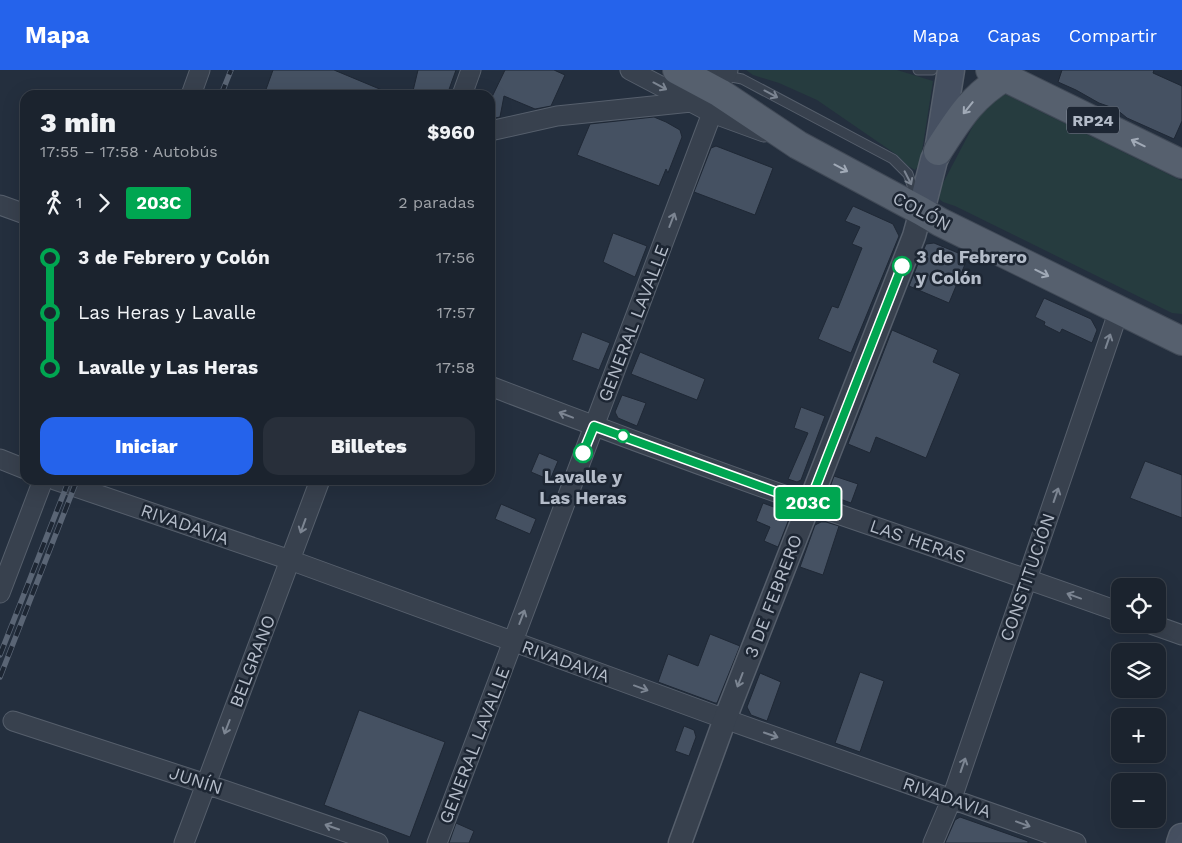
<!DOCTYPE html>
<html lang="es">
<head>
<meta charset="utf-8">
<style>
  :root { --surface:#1b232e; --page:#282f3a; --text:#f1f3f6; --muted:#a0a4aa; --line:#39404a; --accent:#2563eb }
  body { margin:0; font-family:"Work Sans",sans-serif; background:var(--page); color:var(--text); height:100vh; display:flex; flex-direction:column; font-size:19px; white-space:nowrap }
  * { box-sizing:border-box; margin:0 }
  p { font-size:16px; color:var(--muted) }
  .icon { flex:none; width:28px; height:28px; fill:none; stroke:currentColor; stroke-width:2; stroke-linecap:round; stroke-linejoin:round }
  .map { position:relative; flex:1; overflow:hidden }
  .details { position:absolute; left:20px; top:20px; width:475px; height:395px; display:flex; flex-direction:column; background:var(--surface); border-radius:15px; box-shadow:0 5px 20px #0002,0 0 0 1px var(--line) }
  .details>* { flex:none }
  .badge { padding:0 10px; border-radius:4px; font-size:18px; line-height:32px }
  .fabs { position:absolute; left:1111px; top:508px; display:grid; gap:10px }
  .fabs a { display:grid; place-items:center; width:55px; height:55px; border-radius:10px; background:var(--surface); box-shadow:0 5px 20px #0002,0 0 0 1px var(--line); font-size:25px }
  .map>.badge { position:absolute; translate:-50% -50%; box-shadow:0 0 0 2px #fff }
  .legs { display:flex; align-items:center; gap:8px; height:55px; padding:0 20px; font-size:16px }
  .legs p { margin-inline-start:auto }
  .headline { display:flex; align-items:center; justify-content:space-between; height:85px; padding:0 20px }
  h1 { font-size:28px; font-weight:800; line-height:38px }
  .button { display:flex; gap:10px; margin-top:auto; padding:10px 20px }
  .button a { flex:1; height:58px; border-radius:15px; background:var(--accent); color:#fff; font-size:20px; font-weight:800; line-height:58px; text-align:center }
  .button a+a { background:var(--page); color:var(--text) }
  ul { padding:0 20px; list-style:none }
  li { display:flex; align-items:center; gap:18px; height:55px; font-size:19px }
  li i { display:grid; place-items:center; width:8px; height:100%; margin:0 6px; background:currentColor }
  li i::after { content:''; width:12px; height:12px; margin:-6px; border:4px solid; border-radius:50%; background:var(--surface) }
  li p { margin-inline-start:auto }
  li:first-child i { background:linear-gradient(#0000 50%,currentColor 0) }
  li:last-child i { background:linear-gradient(currentColor 50%,#0000 0) }
  header { display:flex; align-items:center; gap:30px; box-sizing:border-box; height:70px; padding:0 25px; background:var(--accent); color:#fff }
  header strong { font-size:24px }
  nav { display:flex; gap:28px; margin-inline-start:auto; font-size:18px }
  .map>svg:first-child { display:block }
  .green { fill:#263c3f }
  .building { fill:#455162; stroke:#1f2835 }
  .lines { fill:none; stroke-linecap:round; stroke-linejoin:round }
  .service-casing { stroke:#565f6c; stroke-width:11 }
  .minor-casing { stroke:#565f6c; stroke-width:21 }
  .tertiary-casing { stroke:#565f6c; stroke-width:25 }
  .secondary-casing { stroke:#565f6c; stroke-width:29 }
  .primary-casing { stroke:#414a57; stroke-width:30 }
  .service { stroke:#38414e; stroke-width:9 }
  .minor { stroke:#38414e; stroke-width:19 }
  .tertiary { stroke:#38414e; stroke-width:22 }
  .secondary { stroke:#465061; stroke-width:26 }
  .primary { stroke:#56606e; stroke-width:28 }
  .rail-casing { stroke:#5a6575; stroke-width:5.5 }
  .rail { stroke:#1d2633; stroke-width:4; stroke-dasharray:11; stroke-linecap:butt }
  .oneway { stroke:#7c8592 }
  .oneway2 { stroke:#a1aab7 }
  .line-1-casing { stroke:#fff; stroke-width:11 }
  .line-1 { stroke:#00a651; stroke-width:8 }
  .stop-1-dot { fill:#fff; stroke:#00a651; stroke-width:2.5 }
  .labels { text-anchor:middle; dominant-baseline:central; stroke-width:5; stroke-linejoin:round; paint-order:stroke }
  .shield { fill:#1d2633; stroke:#878f9c; stroke-width:1 }
  .shield-label { font-size:16px; font-weight:bold; fill:#b4bcc9 }
  .street-label { font-size:18px; fill:#b4bcc9; stroke:#1d2633 }
  .stop-label { font-size:18px; font-weight:bold; fill:#b4bcc9; stroke:#1d2633; text-anchor:start }
</style>
</head>
<body>
<header>
<strong>Mapa</strong>
<nav><a>Mapa</a><a>Capas</a><a>Compartir</a></nav>
</header>
<div class="map">
<svg width="1182" height="773" viewBox="0 0 1182 773">
  <rect width="100%" height="100%" fill="#242f3e"/>
  <path class="green" d="M746,0h151l36,11 -13,83 -5,6 -7,-4 -11,-11 -80,-55 -38,-17 -26,-8z
    M1002,24l5,1 175,86v133l-10,-1 -217,-107 -12,-4 -4,-3 3,-14 43,-82z"/>
  <path class="building" d="M273,0h61l60,25h-130z
    M418,0h38l-9,25h-35z
    M505,0h49l11,5 -14,31 -16,3 -31,-13 -4,21 -10,2v-18z
    M1062,0h92l-1,3 29,13v35l-8,18 -47,-21 -11,-9 -17,-6 -23,-13 -18,-8z
    M654,47l12,5 14,8 2,7 -14,36 -2,-4 -7,17 -82,-31 13,-31z
    M716,76l57,22 -18,47 -61,-23 17,-44z
    M853,136l40,18 6,12 -48,117 -33,-14 14,-33 6,2 24,-60 -10,-4 8,-17 -15,-6z
    M613,163l34,13 -12,31 -32,-15z
    M934,173l34,14 -19,46 -40,-17 17,-42z
    M1044,228l47,21 6,11 -5,13 -30,-14 -2,4 -16,-8 1,-3 -10,-5z
    M892,260l46,20 -5,12 27,12 -34,84 -50,-21 -6,16 -22,-9z
    M582,262l28,11 -11,27 -27,-10z
    M640,282l65,27 -8,21 -66,-26z
    M622,325l24,8 -9,23 -19,-8 -3,-6z
    M801,337l24,9 -24,64 -4,2 -9,-3 20,-46 -14,-5z
    M539,383l19,8 -8,19 -19,-8z
    M1145,391l37,14v43l-52,-20z
    M834,406l24,8 -7,19 -19,-7 -3,-6z
    M763,433l24,9 2,7 -11,28 -14,-6 6,-14 -14,-6z
    M501,434l35,15 -6,15 -35,-15z
    M821,452h5l13,4 -16,49 -23,-8 15,-42z
    M710,564l30,12 -23,57h-2l-57,-21 10,-28 30,12z
    M860,602l24,9 -24,71 -25,-9z
    M760,603l21,9 -14,39 -16,-6 -4,-8z
    M359,640l86,32 -35,95 -86,-32z
    M684,656l10,4 2,7 -7,19 -14,-5z
    M960,747l68,24v2h-83l10,-23z
    M456,753l18,8 -5,12h-20z"/>
  <g class="lines">
    <defs>
      <path id="service" d="M918,0h14
        M702,1l40,8 151,80 15,15 9,25"/>
      <path id="minor" d="M630,0l82,43 52,19
        M726,5l2,-5
        M191,25l9,-25
        M462,25l9,-25
        M490,61l67,-15 134,-14
        M0,135l25,9
        M490,316c106,41 212,80 319,118 104,36 208,71 311,108
        M0,389l25,10
        M55,410l235,80 435,159 351,124
        M0,523l43,-113
        M1151,554l31,11
        M13,651l193,63 172,59
        M184,773l136,-363
        M437,773l275,-730
        M933,773l19,-45 167,-488"/>
      <path id="tertiary" d="M680,773l45,-124 189,-483 7,-25"/>
      <path id="secondary" d="M921,141l13,-51 4,-9 13,-81
        M1180,773l2,-6"/>
      <path id="primary" d="M677,0l43,23 78,52 123,66 19,11 242,119
        M990,0l192,94
        M938,81c20,-31 34,-55 67,-74"/>
    </defs>
    <use href="#service" class="service-casing"/>
    <use href="#minor" class="minor-casing"/>
    <use href="#tertiary" class="tertiary-casing"/>
    <use href="#secondary" class="secondary-casing"/>
    <use href="#primary" class="primary-casing"/>
    <use href="#service" class="service"/>
    <use href="#minor" class="minor"/>
    <use href="#tertiary" class="tertiary"/>
    <use href="#secondary" class="secondary"/>
    <use href="#primary" class="primary"/>
    <defs>
      <path id="rail" d="M221,25l10,-25
        M0,585l69,-175
        M0,607l77,-197"/>
    </defs>
    <use href="#rail" class="rail-casing"/>
    <use href="#rail" class="rail"/>
  </g>
  <defs><path id="oneway-shaft" d="M-6 0H5M1.5-3L5.5 0L1.5 3" fill="none" stroke-width="1.6" stroke-linecap="round" stroke-linejoin="round" transform="scale(1.25)"/></defs>
  <g class="oneway">
    <use href="#oneway-shaft" transform="translate(660 16) rotate(28)"/>
    <use href="#oneway-shaft" transform="translate(771 24) rotate(28)"/>
    <use href="#oneway-shaft" transform="translate(908 108) rotate(63)"/>
    <use href="#oneway-shaft" transform="translate(672 150) rotate(-69)"/>
    <use href="#oneway-shaft" transform="translate(1108 271) rotate(-71)"/>
    <use href="#oneway-shaft" transform="translate(566 345) rotate(-159)"/>
    <use href="#oneway-shaft" transform="translate(1056 425) rotate(-71)"/>
    <use href="#oneway-shaft" transform="translate(303 456) rotate(110)"/>
    <use href="#oneway-shaft" transform="translate(1074 526) rotate(-160)"/>
    <use href="#oneway-shaft" transform="translate(522 547) rotate(-69)"/>
    <use href="#oneway-shaft" transform="translate(740 610) rotate(111)"/>
    <use href="#oneway-shaft" transform="translate(641 618) rotate(20)"/>
    <use href="#oneway-shaft" transform="translate(227 657) rotate(111)"/>
    <use href="#oneway-shaft" transform="translate(771 665) rotate(19)"/>
    <use href="#oneway-shaft" transform="translate(963 695) rotate(-71)"/>
    <use href="#oneway-shaft" transform="translate(1023 754) rotate(20)"/>
    <use href="#oneway-shaft" transform="translate(332 757) rotate(-161)"/>
  </g>
  <g class="oneway2">
    <use href="#oneway-shaft" transform="translate(968 38) rotate(129)"/>
    <use href="#oneway-shaft" transform="translate(1138 73) rotate(-154)"/>
    <use href="#oneway-shaft" transform="translate(841 98) rotate(28)"/>
    <use href="#oneway-shaft" transform="translate(1042 203) rotate(26)"/>
  </g>
  <g class="lines">
    <defs>
      <path id="line-1" d="M583,383l11,-27 215,78 93,-238"/>
    </defs>
    <use href="#line-1" class="line-1-casing"/>
    <use href="#line-1" class="line-1"/>
  </g>
  <g class="stop-1-dot">
    <circle cx="902" cy="196" r="9"/>
    <circle cx="623" cy="366" r="6"/>
    <circle cx="583" cy="383" r="9"/>
  </g>
  <g class="labels">
    <rect class="shield" x="1067" y="36.5" width="52" height="27" rx="4"/>
    <g class="shield-label">
      <text x="1093" y="50">RP24</text>
    </g>
    <g class="street-label">
      <text transform="translate(922 141) rotate(28)">COLÓN</text>
      <text transform="translate(633 253) rotate(-69)">GENERAL LAVALLE</text>
      <text transform="translate(185 454) rotate(19)">RIVADAVIA</text>
      <text transform="translate(918 471) rotate(19)">LAS HERAS</text>
      <text transform="translate(1027 507) rotate(-71)">CONSTITUCIÓN</text>
      <text transform="translate(773 526) rotate(-69)">3 DE FEBRERO</text>
      <text transform="translate(252 591) rotate(-69)">BELGRANO</text>
      <text transform="translate(566 591) rotate(20)">RIVADAVIA</text>
      <text transform="translate(474 675) rotate(-69)">GENERAL LAVALLE</text>
      <text transform="translate(196 710) rotate(18)">JUNÍN</text>
      <text transform="translate(947 727) rotate(19)">RIVADAVIA</text>
    </g>
    <g class="stop-label">
      <text x="916" y="186">3 de Febrero<tspan x="916" dy="21">y Colón</tspan></text>
      <text x="583" y="406" text-anchor="middle">Lavalle y<tspan x="583" dy="21">Las Heras</tspan></text>
    </g>
  </g>
</svg>
<div class="fabs">
<a><svg class="icon" aria-label="locate" viewBox="0 0 24 24"><circle cx="12" cy="12" r="6"/><path d="M12 2v4M12 18v4M2 12h4M18 12h4"/></svg></a>
<a><svg class="icon" aria-label="layers" viewBox="0 0 24 24"><path d="M12 4l9 5-9 5-9-5zM3 14l9 5 9-5"/></svg></a>
<a>+</a>
<a>−</a>
</div>
<b class="badge" style="left:808px;top:433px;background:#00a651;color:#fff">203C</b>
<section class="details">
<div class="headline"><div><h1>3 min</h1><p>17:55 – 17:58 · Autobús</p></div><b>$960</b></div>
<div class="legs"><svg class="icon" aria-label="walk" viewBox="0 0 24 24"><circle cx="13" cy="4" r="2"/><path d="M13 8l-2 6 4 7M11 14l-3 7M7 12l3-4h3l4 4"/></svg>1<svg class="icon" aria-label="forward" viewBox="0 0 24 24"><path d="M9 5l7 7-7 7"/></svg><b class="badge" style="background:#00a651;color:#fff">203C</b><p>2 paradas</p></div>
<ul>
<li><i style="color:#00a651"></i><b>3 de Febrero y Colón</b><p>17:56</p></li>
<li><i style="color:#00a651"></i><span>Las Heras y Lavalle</span><p>17:57</p></li>
<li><i style="color:#00a651"></i><b>Lavalle y Las Heras</b><p>17:58</p></li>
</ul>
<div class="button"><a>Iniciar</a><a>Billetes</a></div>
</section>
</div>
</body>
</html>
